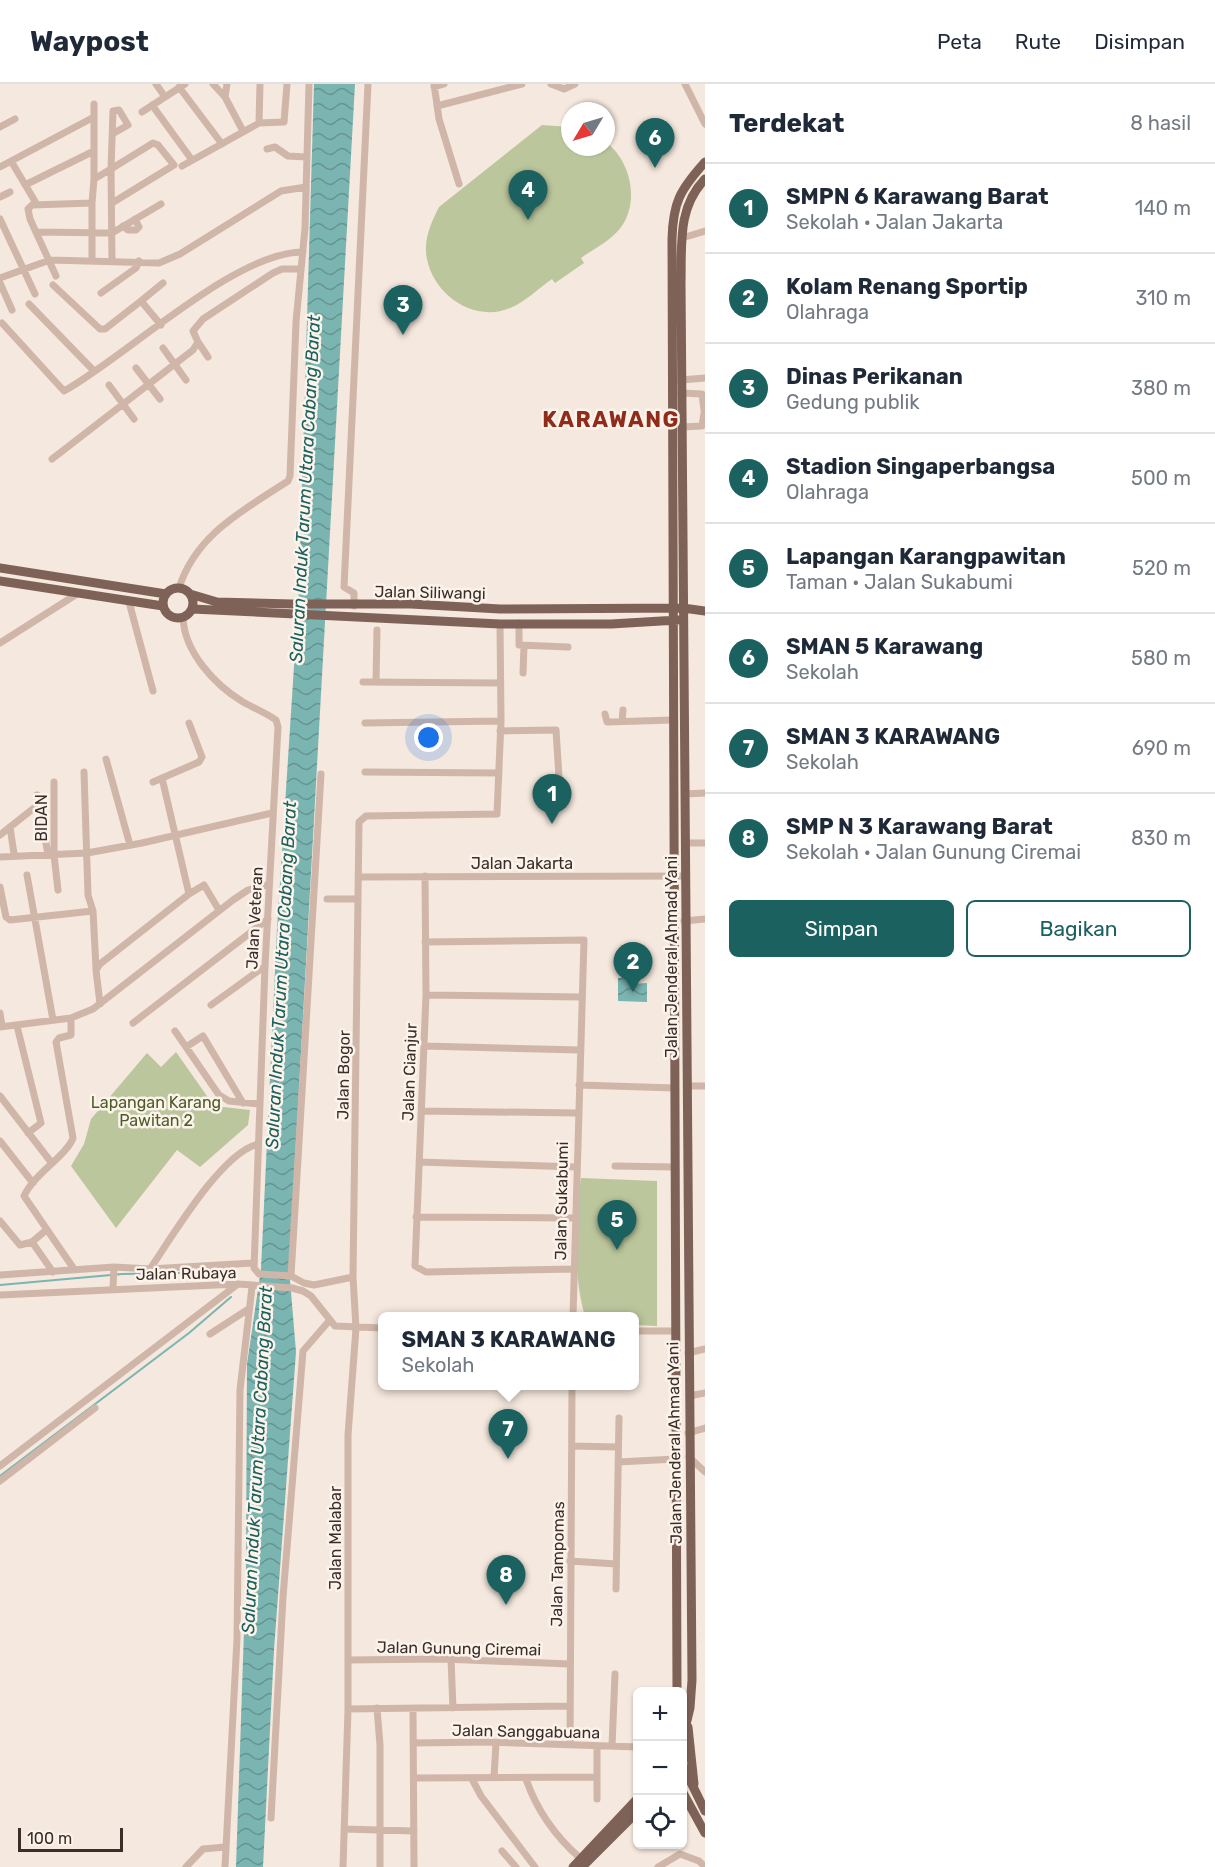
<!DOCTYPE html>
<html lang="id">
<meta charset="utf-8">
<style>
body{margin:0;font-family:Rubik,sans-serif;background:#f6f6f7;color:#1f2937}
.controls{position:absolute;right:18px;bottom:18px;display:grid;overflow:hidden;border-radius:9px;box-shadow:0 2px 4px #0004}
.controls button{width:54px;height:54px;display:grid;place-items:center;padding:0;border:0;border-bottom:2px solid #e0e1e3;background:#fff;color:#1f2937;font:30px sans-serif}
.compass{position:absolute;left:561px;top:18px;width:54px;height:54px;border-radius:50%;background:#fff;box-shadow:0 2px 4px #0004;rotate:232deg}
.scale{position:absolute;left:18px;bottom:15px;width:105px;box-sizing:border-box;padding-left:6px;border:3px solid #3b2d29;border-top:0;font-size:16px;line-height:21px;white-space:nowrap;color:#3b2d29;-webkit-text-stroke:4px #fcf3eb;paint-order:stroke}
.you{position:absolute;left:429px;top:654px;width:21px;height:21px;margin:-15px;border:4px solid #fff;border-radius:50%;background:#1a73e8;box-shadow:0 0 0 9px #1a73e833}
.badge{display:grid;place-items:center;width:39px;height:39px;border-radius:50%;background:#1a615f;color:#fff;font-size:20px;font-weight:700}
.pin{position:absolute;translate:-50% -50px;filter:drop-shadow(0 2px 3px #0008)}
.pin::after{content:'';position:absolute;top:32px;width:21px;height:18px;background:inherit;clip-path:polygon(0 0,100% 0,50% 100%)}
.popup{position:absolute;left:378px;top:1228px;width:261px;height:78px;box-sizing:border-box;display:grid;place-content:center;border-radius:9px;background:#fff;filter:drop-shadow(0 2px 4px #0005);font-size:20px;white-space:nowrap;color:#747a83}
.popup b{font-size:22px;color:#1f2937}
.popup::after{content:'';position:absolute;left:50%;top:100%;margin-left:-12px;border:12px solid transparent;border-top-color:#fff}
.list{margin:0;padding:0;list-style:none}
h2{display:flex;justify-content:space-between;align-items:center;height:78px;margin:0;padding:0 24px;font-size:26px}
h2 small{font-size:20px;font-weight:400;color:#747a83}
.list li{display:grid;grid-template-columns:39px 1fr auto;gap:18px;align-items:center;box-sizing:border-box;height:90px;padding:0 24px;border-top:2px solid #e0e1e3}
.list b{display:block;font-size:22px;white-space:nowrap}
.list p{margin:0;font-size:20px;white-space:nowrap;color:#747a83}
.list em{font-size:20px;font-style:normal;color:#747a83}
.actions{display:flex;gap:12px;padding:18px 24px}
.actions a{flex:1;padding:14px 0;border:2px solid #1a615f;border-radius:9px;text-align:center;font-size:21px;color:#1a615f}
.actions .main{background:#1a615f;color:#fff}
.icon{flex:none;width:33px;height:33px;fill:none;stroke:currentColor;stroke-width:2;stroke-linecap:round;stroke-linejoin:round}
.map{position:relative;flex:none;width:705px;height:1783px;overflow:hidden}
header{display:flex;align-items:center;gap:36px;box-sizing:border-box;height:84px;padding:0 30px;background:#fff;border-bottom:2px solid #e0e1e3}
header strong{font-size:28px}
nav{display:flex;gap:33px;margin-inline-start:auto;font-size:21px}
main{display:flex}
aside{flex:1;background:#fff}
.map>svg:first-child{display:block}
.green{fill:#bbc69c}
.water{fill:url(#water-waves)}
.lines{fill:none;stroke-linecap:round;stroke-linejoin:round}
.stream{stroke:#7ab5b2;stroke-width:2}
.minor{stroke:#cfb6a8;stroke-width:7}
.major{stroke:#7e6258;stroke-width:9}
.labels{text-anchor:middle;stroke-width:5;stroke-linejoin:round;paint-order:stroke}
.street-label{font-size:16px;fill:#3b2d29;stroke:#fcf3eb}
.park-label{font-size:16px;fill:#4e5c2a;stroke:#fcf3eb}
.water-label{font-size:18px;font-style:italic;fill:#1a615f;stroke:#fcf3eb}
.district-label{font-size:22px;font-weight:bold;letter-spacing:1.5px;fill:#922c1a;stroke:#fcf3eb}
</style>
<header>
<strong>Waypost</strong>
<nav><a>Peta</a><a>Rute</a><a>Disimpan</a></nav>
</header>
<main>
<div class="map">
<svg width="705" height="1783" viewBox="0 0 705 1783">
<defs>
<pattern id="water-waves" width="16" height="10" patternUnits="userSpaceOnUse" patternTransform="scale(1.5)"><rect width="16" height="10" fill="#7ab5b2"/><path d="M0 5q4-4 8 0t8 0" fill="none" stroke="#659491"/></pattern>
</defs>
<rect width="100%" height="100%" fill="#f5e8de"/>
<!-- green -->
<path class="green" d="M542 41 570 43V63H606V58C633 79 641 124 616 149 606 159 592 166 581 174L584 179 555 199 552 195C539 204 525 218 510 224 474 239 434 211 427 175 423 156 431 139 439 123Z
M176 968 214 1022 250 1026 248 1041 200 1083 177 1066 116 1144 71 1082 84 1060 91 1035 147 969 161 983Z
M581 1094 657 1097V1242L634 1241V1232H585C573 1193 575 1135 581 1094Z"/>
<!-- water -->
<path class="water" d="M314 0H355L289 1184 296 1268 274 1566 263 1783H236L246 1487 247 1280 261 1185 277 845 299 505Z
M618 894H632V900L647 899V918L618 917Z"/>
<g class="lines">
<!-- stream -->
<path class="stream" d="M0 1201 122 1190 234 1188
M0 1392 189 1249 231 1213"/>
<!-- minor -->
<path class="minor" d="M156 0 165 13
M213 0 225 13 243 47
M434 0 439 35 459 100
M551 0 564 5 575 0
M685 0 705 40
M179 3 222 60
M434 3 444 0
M225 13 227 0
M94 20V95
M152 21 192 76
M437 22 522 0
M142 28 185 0
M259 39 260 0
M0 43 15 35
M267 65 275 63 288 72 306 73
M11 77 36 119
M182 82 259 39 284 38 287 0
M0 83 94 33
M25 101 94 67
M0 113 10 108
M92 119 94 95 111 85 113 27 119 26 128 41 114 49
M112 119 174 81 158 61 153 59 111 85 112 177
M0 135 35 210
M123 142 128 146H136L139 143 135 135
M36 148 112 149 161 120
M682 154 705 147
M56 192 30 135 28 125 32 121 92 119V176
M0 194 50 176 159 179 180 170 281 107 306 103
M0 199 12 226
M53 201 100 245H105L141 217 161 241
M101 209 136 184 139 177
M141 217 163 199
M29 220 94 287
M2 239 64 307C126 273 234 168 303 168
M198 258 208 273
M163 264 186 296
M136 284 160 315
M681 296 705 294
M109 301 134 335
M681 309 702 310 704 326
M682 343 702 342 704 329
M52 375 193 266 198 258 193 247 203 235 273 189 282 185H301
M179 504C196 450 244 426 288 397L290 392 296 238 305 144 309 0
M129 518 153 607
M354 522V509L344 503 368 0
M183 533C184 568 215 601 243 618 254 624 266 629 276 636L278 643 265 882 254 1184 259 1190 291 1192 304 1199 314 1201 353 1193
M519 539V561L568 563
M0 559 77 510
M523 589 524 562
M363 598 500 599
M376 598 377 546
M605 630 607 638 673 636
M622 637 623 626
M365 639 501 637
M500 647 556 646 559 693
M106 675 130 761
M365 688 499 689
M162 694 189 810
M54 698V771L58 806
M153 698 199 678 202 673 189 639
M685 710 705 709
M37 711 48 770
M10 743 14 770
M0 751 39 720
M685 759H705
M0 773 87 769 142 759 272 729
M27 791 53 936
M425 792 426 911 415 1182 426 1188 573 1185
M358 793 686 792
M0 803 6 833 10 836 93 827 88 811 84 688
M327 815H358
M93 827 96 884
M684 837 705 835
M425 858 584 856 573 1232
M426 911 581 913
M100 920 96 886 100 880 189 810 204 801 219 826
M211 921 265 882
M0 929 2 942
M71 934V951L59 954 56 958 73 1054C67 1071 34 1090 24 1112L74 1185
M133 939 268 835
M17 942 41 1039 28 1049
M0 943 71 934 93 925 233 816 248 806 269 800
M175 947 219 1011 229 1017 259 1020
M424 962 580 966
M186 963 203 952 243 1019
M579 1001 675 1004
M687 1002H705
M0 1012 51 1078
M422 1027 577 1029
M0 1057 33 1099
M419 1078 576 1083
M615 1082 674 1083
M416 1133 575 1134
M0 1137 20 1161 32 1158 45 1147
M32 1158 53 1188
M150 1185C172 1153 221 1069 258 1060
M0 1191 114 1183 150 1185 253 1179
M291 1192 321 690
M113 1204 114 1183
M0 1211 238 1200 292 1204 303 1207 311 1212 335 1242 382 1244
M634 1247H674
M210 1250 247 1226
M688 1269 705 1265
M689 1312 705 1309
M688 1349 705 1344
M572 1362 617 1363
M689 1373 705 1388
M618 1378 676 1375
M0 1382 238 1200
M0 1397 95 1324
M570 1477 616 1480
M616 1505 619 1334
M451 1575 453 1624
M348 1576 443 1575 569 1580
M377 1624 380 1661V1783
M348 1625 569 1622
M413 1625 414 1783
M413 1659 486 1658 638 1663
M570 1660 572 1302
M612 1662 615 1590
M494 1693 496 1659
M597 1693V1715
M414 1694 597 1693V1662
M472 1695 481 1712 535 1783
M526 1695C537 1727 555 1752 580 1774
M271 1734 283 1513 303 1267 329 1237
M344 1745 414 1747
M502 1767 516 1783
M186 1783 203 1765 225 1763
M225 1783 237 1555 240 1306 252 1203
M343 1783 348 1625V1351L356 1244 353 1193 359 738 366 732 497 730 501 637 500 540
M658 1783 680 1770 699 1777 705 1783"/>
<!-- major -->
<path class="major" d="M0 484 166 510
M0 497 163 522
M163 519a15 15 0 1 1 30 0a15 15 0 1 1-30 0Z
M190 510 217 518 292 520H411L500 525 683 524 705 527
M192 525 500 540H611L678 536
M677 1608 672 155C673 118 680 106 705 78
M688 1643 694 1700
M682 1657 690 1624 692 1596 681 199C682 161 677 124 705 95
M682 1680 705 1727
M682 1707 705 1749
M573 1783 638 1714
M582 1783 638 1727"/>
</g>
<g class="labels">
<!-- street labels -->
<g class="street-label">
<text transform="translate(430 508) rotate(1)" y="6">Jalan Siliwangi</text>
<text transform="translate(41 734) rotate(-90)" y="6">BIDAN</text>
<text x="522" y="785">Jalan Jakarta</text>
<text transform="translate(254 834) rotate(-87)" y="6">Jalan Veteran</text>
<text transform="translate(671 873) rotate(-90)" y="6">Jalan Jenderal Ahmad Yani</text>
<text transform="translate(409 988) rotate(-88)" y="6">Jalan Cianjur</text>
<text transform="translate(343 991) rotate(-89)" y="6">Jalan Bogor</text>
<text transform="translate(561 1117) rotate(-89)" y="6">Jalan Sukabumi</text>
<text transform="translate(186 1189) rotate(-1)" y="6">Jalan Rubaya</text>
<text transform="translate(674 1359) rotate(-91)" y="6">Jalan Jenderal Ahmad Yani</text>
<text transform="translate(335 1454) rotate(-90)" y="6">Jalan Malabar</text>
<text transform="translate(557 1480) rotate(-89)" y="6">Jalan Tampomas</text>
<text transform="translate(459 1564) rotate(1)" y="6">Jalan Gunung Ciremai</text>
<text transform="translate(526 1647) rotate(1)" y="6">Jalan Sanggabuana</text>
</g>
<!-- park labels -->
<g class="park-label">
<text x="156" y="1024">Lapangan Karang<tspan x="156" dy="18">Pawitan 2</tspan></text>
</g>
<!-- water labels -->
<g class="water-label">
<text transform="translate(305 405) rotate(-87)" y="6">Saluran Induk Tarum Utara Cabang Barat</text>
<text transform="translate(281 891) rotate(-87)" y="6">Saluran Induk Tarum Utara Cabang Barat</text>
<text transform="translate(257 1376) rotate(-87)" y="6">Saluran Induk Tarum Utara Cabang Barat</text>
</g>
<!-- district labels -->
<g class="district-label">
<text x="611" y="343">KARAWANG</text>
</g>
</g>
</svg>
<div class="controls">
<button>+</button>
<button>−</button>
<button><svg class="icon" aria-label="locate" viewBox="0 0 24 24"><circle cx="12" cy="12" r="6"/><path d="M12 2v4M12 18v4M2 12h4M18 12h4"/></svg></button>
</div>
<svg class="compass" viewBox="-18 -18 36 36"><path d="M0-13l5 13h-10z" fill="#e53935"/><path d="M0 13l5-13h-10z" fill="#747a83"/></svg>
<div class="scale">100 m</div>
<div class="you"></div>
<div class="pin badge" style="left:552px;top:740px">1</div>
<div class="pin badge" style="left:633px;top:908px">2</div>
<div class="pin badge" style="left:403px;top:251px">3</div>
<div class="pin badge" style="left:528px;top:136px">4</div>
<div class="pin badge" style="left:617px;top:1166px">5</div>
<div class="pin badge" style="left:655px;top:84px">6</div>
<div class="pin badge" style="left:508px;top:1375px">7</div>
<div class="popup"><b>SMAN 3 KARAWANG</b>Sekolah</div>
<div class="pin badge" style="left:506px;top:1521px">8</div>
</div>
<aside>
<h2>Terdekat<small>8 hasil</small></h2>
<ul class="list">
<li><span class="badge">1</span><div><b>SMPN 6 Karawang Barat</b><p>Sekolah · Jalan Jakarta</p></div><em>140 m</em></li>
<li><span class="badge">2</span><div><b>Kolam Renang Sportip</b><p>Olahraga</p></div><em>310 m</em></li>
<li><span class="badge">3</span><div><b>Dinas Perikanan</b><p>Gedung publik</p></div><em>380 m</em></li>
<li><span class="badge">4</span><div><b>Stadion Singaperbangsa</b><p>Olahraga</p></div><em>500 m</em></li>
<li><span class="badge">5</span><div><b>Lapangan Karangpawitan</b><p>Taman · Jalan Sukabumi</p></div><em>520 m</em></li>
<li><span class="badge">6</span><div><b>SMAN 5 Karawang</b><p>Sekolah</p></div><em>580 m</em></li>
<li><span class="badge">7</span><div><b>SMAN 3 KARAWANG</b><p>Sekolah</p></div><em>690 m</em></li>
<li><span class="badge">8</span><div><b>SMP N 3 Karawang Barat</b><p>Sekolah · Jalan Gunung Ciremai</p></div><em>830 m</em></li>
</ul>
<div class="actions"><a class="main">Simpan</a><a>Bagikan</a></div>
</aside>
</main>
